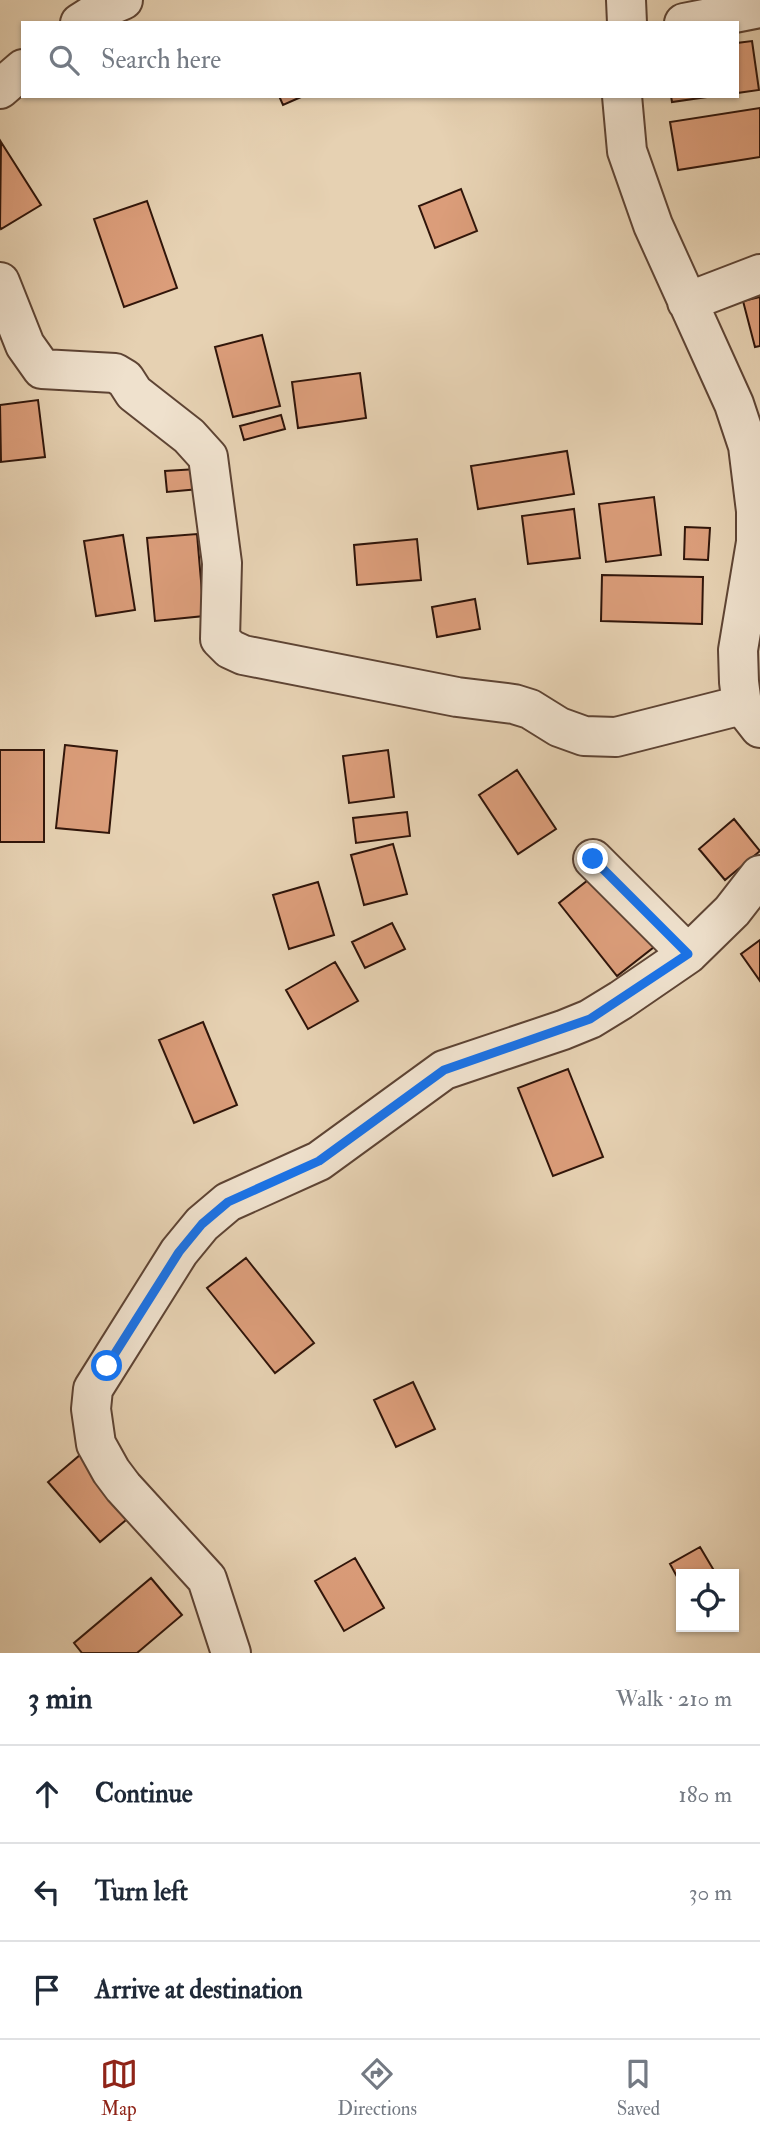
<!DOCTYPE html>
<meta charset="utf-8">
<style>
body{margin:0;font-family:"IM FELL Double Pica",serif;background:#f6f6f7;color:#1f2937}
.controls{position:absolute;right:21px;bottom:21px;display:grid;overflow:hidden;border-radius:0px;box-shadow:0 2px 5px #0004}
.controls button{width:63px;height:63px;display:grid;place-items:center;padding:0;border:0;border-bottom:2px solid #e0e1e3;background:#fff;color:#1f2937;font:35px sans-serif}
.stop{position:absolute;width:21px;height:21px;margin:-16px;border:5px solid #1a73e8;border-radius:50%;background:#fff}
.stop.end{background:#1a73e8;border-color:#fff;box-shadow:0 2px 7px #0008}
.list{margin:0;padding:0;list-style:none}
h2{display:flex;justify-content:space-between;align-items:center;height:91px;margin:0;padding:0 28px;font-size:30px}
h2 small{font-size:23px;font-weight:400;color:#747a83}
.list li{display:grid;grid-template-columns:46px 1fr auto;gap:21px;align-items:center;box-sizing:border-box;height:98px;padding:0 28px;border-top:2px solid #e0e1e3}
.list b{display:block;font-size:26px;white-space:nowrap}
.list em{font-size:23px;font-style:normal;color:#747a83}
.icon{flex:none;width:38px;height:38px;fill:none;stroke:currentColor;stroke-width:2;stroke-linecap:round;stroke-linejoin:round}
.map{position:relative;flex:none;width:760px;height:1653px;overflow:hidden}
.search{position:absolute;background:#fff;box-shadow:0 2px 5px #0004;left:21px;right:21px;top:21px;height:77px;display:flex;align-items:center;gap:18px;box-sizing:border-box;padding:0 24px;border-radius:0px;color:#747a83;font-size:26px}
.sheet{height:385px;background:#fff}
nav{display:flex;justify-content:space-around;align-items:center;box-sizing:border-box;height:98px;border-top:2px solid #e0e1e3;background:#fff;font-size:19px;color:#747a83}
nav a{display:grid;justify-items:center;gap:4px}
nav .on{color:#8f2418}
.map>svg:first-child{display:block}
.building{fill:#db9d7a;stroke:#30150a;stroke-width:2}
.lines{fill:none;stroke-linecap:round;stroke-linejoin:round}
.minor-casing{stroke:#5e4434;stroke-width:42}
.minor{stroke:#efe1cd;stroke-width:38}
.route{stroke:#1a73e8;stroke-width:9}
</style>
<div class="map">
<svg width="760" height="1653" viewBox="0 0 760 1653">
<rect width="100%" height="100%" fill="#e6d1b2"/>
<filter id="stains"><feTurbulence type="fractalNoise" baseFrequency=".00286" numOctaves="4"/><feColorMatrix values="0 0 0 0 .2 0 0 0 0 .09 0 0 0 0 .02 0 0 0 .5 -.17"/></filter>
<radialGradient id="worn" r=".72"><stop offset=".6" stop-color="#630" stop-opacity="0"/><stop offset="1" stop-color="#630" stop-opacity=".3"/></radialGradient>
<!-- building -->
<path class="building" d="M752 41 759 90 737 93V43Z
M279 96H301V97L283 105Z
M671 96H714L672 102Z
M760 108V157L678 170 670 122Z
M1 142 41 205 1 229 0 227Z
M461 189 477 231 435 248 419 206Z
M147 201 177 288 124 307 94 219Z
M760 297V346L755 347 743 301Z
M262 335 280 406 233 417 215 347Z
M360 373 366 418 298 428 292 382Z
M38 400 45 457 1 462 0 405Z
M281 415 285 429 244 440 240 426Z
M567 451 574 494 478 509 471 466Z
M197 469 199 489 167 492 165 471Z
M654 497 661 555 606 562 599 504Z
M574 509 580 558 528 564 522 516Z
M685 527 710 528 708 560 684 559Z
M197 534 204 616 155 621 147 538Z
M123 535 135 610 96 616 84 541Z
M417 539 421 580 357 585 354 545Z
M602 575 703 577 702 624 601 621Z
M475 599 480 629 437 637 432 607Z
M65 745 117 751 109 833 56 828Z
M0 750H44V842H0Z
M388 750 394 797 349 803 343 756Z
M517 770 556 829 518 854 479 795Z
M407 812 410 836 356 843 353 818Z
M734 819 760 851 725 880 699 849Z
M393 844 407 894 364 905 351 855Z
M597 873 654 947 617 976 559 903Z
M318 882 334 935 289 949 273 895Z
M392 923 405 949 365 968 352 942Z
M760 940V981L741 954Z
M335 962 358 1001 308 1029 286 990Z
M203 1022 237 1105 194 1123 159 1040Z
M568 1069 603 1157 553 1176 518 1088Z
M246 1258 314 1343 275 1373 207 1288Z
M413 1382 435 1429 396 1447 374 1400Z
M80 1455 132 1515 100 1542 48 1482Z
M700 1547 716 1574H681V1584L670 1564Z
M355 1558 384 1608 344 1631 315 1581Z
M151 1578 182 1615 137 1653H82L74 1643Z"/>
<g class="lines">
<defs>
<path id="minor" d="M626 0 627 23
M80 23 104 8 123 0
M684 23 760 8
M0 89 23 69
M622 96 627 151 653 225 734 404 748 446 756 511V542L738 650 739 682 742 705 760 728
M0 282 25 345 42 369 115 373 125 379 134 393 189 436 208 457 222 563 220 639 230 649 243 655 457 697 514 704 530 709 559 727 584 736 616 737 742 705
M687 302 760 274
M593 859 688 954
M231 1653 207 1579 123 1487 111 1471 96 1444 91 1409 93 1389 179 1252 202 1224 228 1202 319 1161 444 1070 563 1030 590 1019 621 1000 688 954 732 911 760 875"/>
</defs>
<!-- minor casing -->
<use href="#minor" class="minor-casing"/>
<!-- minor -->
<use href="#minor" class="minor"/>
</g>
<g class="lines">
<!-- route -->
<path class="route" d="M107 1366 179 1252 202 1224 228 1202 319 1161 444 1070 590 1019 688 954 593 859"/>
</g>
<rect width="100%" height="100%" filter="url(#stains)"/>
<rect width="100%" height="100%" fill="url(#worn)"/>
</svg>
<div class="controls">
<button><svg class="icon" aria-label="locate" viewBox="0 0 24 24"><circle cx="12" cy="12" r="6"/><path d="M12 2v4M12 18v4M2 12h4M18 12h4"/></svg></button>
</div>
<div class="stop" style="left:107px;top:1366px"></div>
<div class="stop end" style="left:593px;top:859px"></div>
<div class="search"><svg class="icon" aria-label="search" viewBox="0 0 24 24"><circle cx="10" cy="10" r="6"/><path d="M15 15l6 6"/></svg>Search here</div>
</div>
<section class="sheet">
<h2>3 min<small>Walk · 210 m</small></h2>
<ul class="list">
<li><svg class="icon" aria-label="ahead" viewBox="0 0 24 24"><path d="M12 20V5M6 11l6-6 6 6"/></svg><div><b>Continue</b></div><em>180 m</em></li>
<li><svg class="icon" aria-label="left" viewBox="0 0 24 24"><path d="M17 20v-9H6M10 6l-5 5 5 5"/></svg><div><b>Turn left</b></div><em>30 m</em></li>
<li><svg class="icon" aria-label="arrive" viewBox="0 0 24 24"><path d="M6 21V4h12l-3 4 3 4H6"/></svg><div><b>Arrive at destination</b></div></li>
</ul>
</section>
<nav>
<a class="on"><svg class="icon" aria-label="map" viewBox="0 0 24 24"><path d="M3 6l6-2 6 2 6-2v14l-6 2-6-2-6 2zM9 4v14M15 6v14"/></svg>Map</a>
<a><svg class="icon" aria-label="directions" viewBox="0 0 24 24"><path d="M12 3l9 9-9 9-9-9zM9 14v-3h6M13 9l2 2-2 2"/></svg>Directions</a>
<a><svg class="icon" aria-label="saved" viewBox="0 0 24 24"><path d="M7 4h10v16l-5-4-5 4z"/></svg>Saved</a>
</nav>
